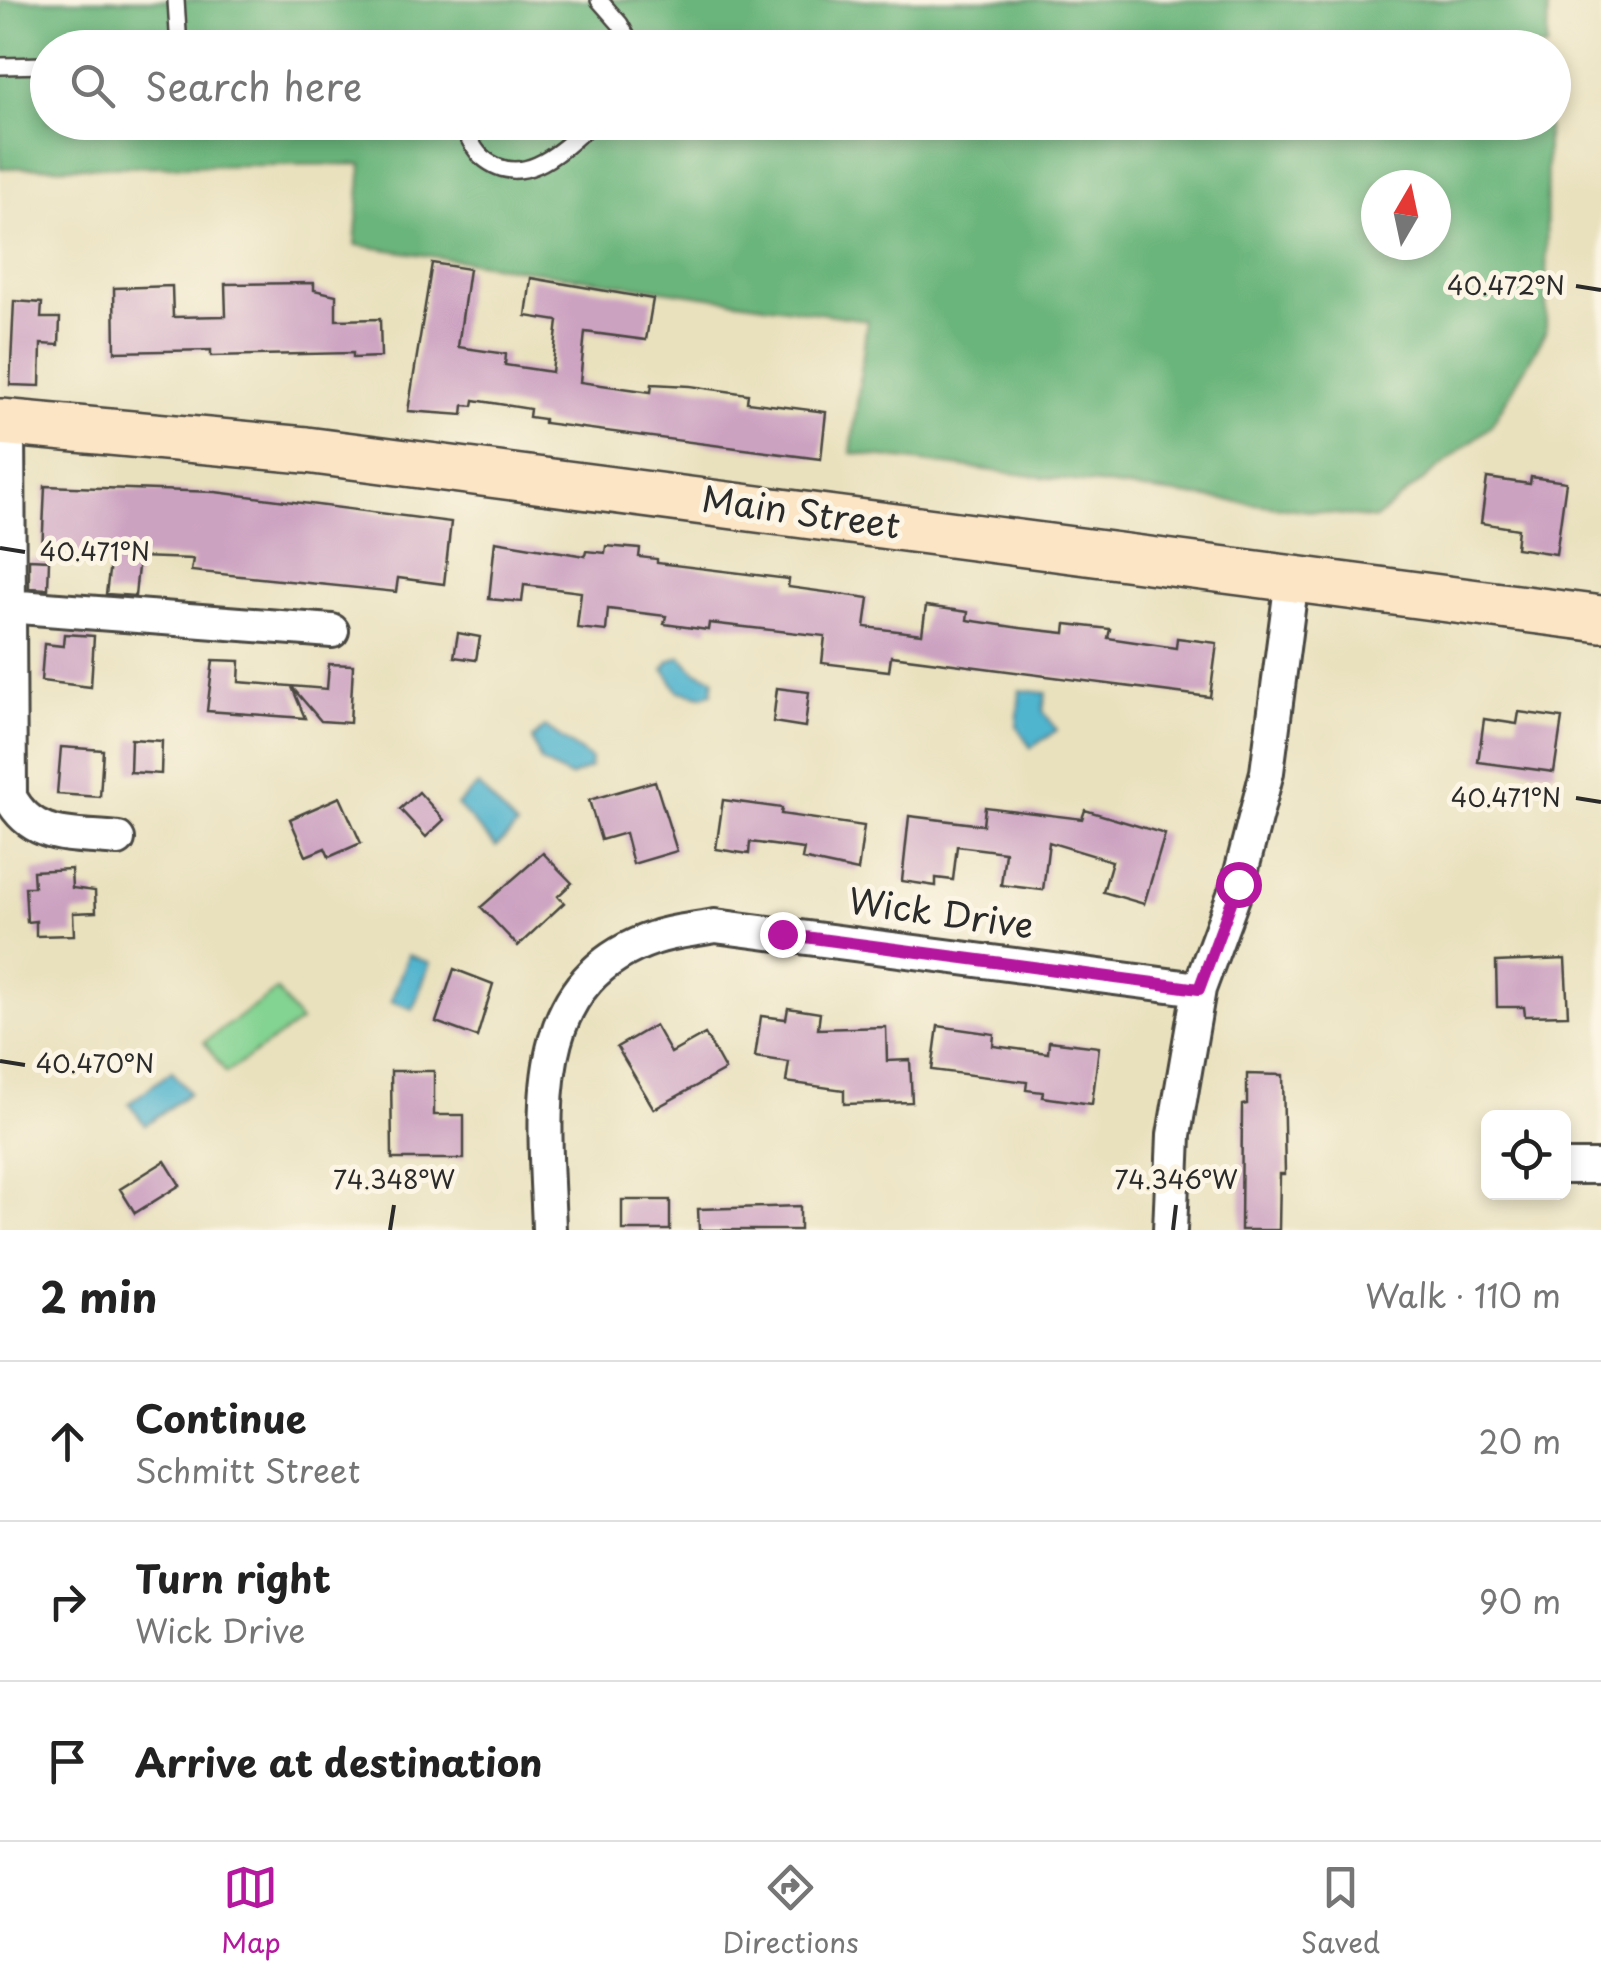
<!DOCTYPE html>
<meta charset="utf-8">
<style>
body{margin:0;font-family:"Playpen Sans",sans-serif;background:#f6f6f6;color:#222}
.controls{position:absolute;right:30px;bottom:30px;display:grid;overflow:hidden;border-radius:15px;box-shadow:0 5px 15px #0003}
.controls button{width:90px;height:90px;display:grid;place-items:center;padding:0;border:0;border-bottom:2px solid #e0e0e0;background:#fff;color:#222;font:50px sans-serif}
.compass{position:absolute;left:1361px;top:170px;width:90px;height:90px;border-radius:50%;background:#fff;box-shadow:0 5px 15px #0003;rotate:9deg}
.stop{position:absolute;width:30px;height:30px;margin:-22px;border:8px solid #b5179e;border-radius:50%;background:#fff}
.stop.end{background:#b5179e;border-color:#fff;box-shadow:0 2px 10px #0008}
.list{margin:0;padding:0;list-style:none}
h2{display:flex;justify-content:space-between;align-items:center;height:130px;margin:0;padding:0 40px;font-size:42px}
h2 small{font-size:32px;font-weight:400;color:#767676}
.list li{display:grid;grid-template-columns:65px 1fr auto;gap:30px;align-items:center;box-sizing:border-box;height:160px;padding:0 40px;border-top:2px solid #e0e0e0}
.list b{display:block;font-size:38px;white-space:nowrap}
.list p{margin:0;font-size:32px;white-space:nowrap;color:#767676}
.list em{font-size:32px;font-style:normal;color:#767676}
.icon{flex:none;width:55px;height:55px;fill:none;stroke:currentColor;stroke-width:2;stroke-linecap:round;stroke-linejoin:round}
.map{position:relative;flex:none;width:1601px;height:1230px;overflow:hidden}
.search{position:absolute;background:#fff;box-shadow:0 5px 15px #0003;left:30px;right:30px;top:30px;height:110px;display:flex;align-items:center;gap:25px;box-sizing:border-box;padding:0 35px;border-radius:55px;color:#767676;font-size:38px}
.sheet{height:610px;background:#fff}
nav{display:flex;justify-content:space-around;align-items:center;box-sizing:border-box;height:140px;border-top:2px solid #e0e0e0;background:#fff;font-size:28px;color:#767676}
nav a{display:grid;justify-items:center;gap:5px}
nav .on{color:#b5179e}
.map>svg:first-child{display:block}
.green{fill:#83d392;stroke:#577f5e;stroke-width:2.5}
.forest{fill:#6ab57c;stroke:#4a7054;stroke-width:2.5;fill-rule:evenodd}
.water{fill:#4fb4ce;stroke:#3d707c;stroke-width:2.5}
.building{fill:#cca2c1}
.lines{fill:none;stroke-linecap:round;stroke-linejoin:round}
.service-casing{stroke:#484641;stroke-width:20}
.minor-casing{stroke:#484641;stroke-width:38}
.secondary-casing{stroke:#484641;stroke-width:50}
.service{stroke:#fff;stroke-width:15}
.minor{stroke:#fff;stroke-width:32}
.secondary{stroke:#fce5c4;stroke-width:45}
.route{stroke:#b5179e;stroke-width:12}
.ticks{fill:none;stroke:#2b2b2b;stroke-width:4}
.labels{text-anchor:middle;stroke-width:10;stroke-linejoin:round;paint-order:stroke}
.street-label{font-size:35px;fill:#2b2b2b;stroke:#fcf5e5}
.ticks-label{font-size:25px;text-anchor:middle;fill:#2b2b2b;stroke:#fcf5e5;stroke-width:10;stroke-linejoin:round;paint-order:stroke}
</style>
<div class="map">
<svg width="1601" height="1230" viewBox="0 0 1601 1230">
<rect width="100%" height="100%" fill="#fcf5e5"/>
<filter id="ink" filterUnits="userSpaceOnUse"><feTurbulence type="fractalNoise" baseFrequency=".01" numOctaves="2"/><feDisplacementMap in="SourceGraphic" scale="20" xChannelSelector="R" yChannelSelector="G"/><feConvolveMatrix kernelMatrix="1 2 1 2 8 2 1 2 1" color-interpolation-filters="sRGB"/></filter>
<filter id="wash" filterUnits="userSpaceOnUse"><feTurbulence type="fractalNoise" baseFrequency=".0048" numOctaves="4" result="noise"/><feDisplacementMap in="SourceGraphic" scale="40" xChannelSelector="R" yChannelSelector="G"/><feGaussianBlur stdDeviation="2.25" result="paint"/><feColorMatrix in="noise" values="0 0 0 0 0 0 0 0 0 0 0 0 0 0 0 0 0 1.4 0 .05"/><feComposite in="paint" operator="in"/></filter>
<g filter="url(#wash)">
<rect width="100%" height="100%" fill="#e9e1be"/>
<!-- green -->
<path class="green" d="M277 990 300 1022 226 1073 204 1042Z"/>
<!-- forest -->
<path class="forest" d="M0 0H1548L1547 48H48V122L1547 123 1546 332 1491 426 1375 519 851 453 867 320 355 245 362 164 0 168ZM1376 185H1436V245H1376Z"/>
<!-- water -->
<path class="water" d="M681 656 696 672 714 678 712 693 702 696 678 691 664 669 669 661Z
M1020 690 1046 693 1043 711 1057 730 1031 748 1017 726Z
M545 727 591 759 590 768 570 777 541 762 532 739Z
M478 785 517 827 496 847 457 805Z
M408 955 430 963 413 1009 391 1001Z
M172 1071 189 1093 145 1125 129 1103Z"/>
<g id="blocks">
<!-- building -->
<path class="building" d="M432 263 469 269 458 347 506 354 505 365 552 372 558 321 526 316 531 278 653 299 646 340 585 332 580 382 651 392 652 384 690 386 748 394 747 402 826 412 821 459 544 423V419L529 417 530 409 474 400 473 406 464 405 463 415 408 411Z
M314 283V290L336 295V320L380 319 381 357 353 358V353L211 356V350L115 352 114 288 172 286 173 317 226 316 225 284Z
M14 301 42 303 41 318H60L59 345 41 344 40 386 10 385Z
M1531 477 1566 482 1556 554 1516 548 1518 529 1481 523 1487 478 1530 484Z
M45 486 215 492 451 522 444 584 398 578 396 592 191 571 193 559 139 557 135 596 106 594 111 556 42 552Z
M495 541 585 556 586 551 605 553 606 546 640 549 639 557 657 559V563L789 579 788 587 869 598 865 627 922 634 926 606 968 612 967 620 1020 628 1065 633 1066 624 1110 629 1108 638 1176 648 1177 638 1217 643 1210 697 891 656 889 671 822 663 825 636 709 623 708 630 664 624 666 616 608 609 606 631 577 628 581 592 524 585 522 602 489 599Z
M29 559 49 560 48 589 29 588Z
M458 633 480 637 476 660 454 657Z
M64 634 94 636 91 687 41 681 44 644 63 646Z
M213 660 240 661 239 682 327 689 329 664 353 665 350 723 321 721 292 687 305 718 207 711Z
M777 688 809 692 805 727 773 722Z
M1519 712 1562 718 1554 772 1478 762 1484 719 1517 724Z
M131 739 162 741 161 774 130 772Z
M61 747 103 750 100 797 57 794Z
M655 781 677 851 633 864 625 833 601 840 589 800Z
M419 792 444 820 426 837 400 809Z
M340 797 361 843 329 857 325 848 306 856 290 819Z
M723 800 782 808 781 814 864 826 858 871 802 859 804 849 750 842 749 854 716 849Z
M985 807 1082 819 1085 810 1165 834 1144 904 1103 892 1112 861 1049 842 1043 890 1001 885 1005 852 957 846 953 880 936 878V886L902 881 909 816 983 825Z
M543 853 572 883 558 896 564 903 518 946 481 907Z
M71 869 72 888 95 891 96 912 73 913 74 935 36 936V921L27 922 25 887H34L33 871Z
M1565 959 1568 1015 1525 1016 1524 1007H1497L1496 962Z
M454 969 493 984 477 1037 436 1022Z
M788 1008 820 1013 818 1029 886 1027 887 1061 910 1060 912 1102 844 1104V1090L786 1082 789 1062 755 1057 761 1016 786 1019Z
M655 1025 671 1053 705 1034 725 1070 654 1109 617 1047Z
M938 1026 994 1034 993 1046 1048 1053 1049 1041 1099 1047 1092 1104 1042 1097 1043 1092 1026 1090 1027 1082 932 1070Z
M391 1071H434V1115H464V1159H392Z
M1247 1074 1283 1075 1285 1174H1280L1279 1230H1241L1242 1105 1247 1104Z
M165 1161 180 1185 135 1213 120 1189Z
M622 1200H670V1230H622Z
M800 1206V1230H699L698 1209Z"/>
</g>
</g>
<g filter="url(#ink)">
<use href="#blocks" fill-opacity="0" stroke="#484641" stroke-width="2.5"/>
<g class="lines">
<defs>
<path id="service" d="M176 0 179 48
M599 0 620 24 633 48
M0 66 48 65
M460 122C466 133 473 149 482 157 523 192 563 149 593 122"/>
<path id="minor" d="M8 423 10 797C33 841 73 834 118 839
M7 606 332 631
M1564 1167H1601
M549 1230C546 1121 522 982 654 938 673 931 695 930 715 926L1199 989
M1170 1230 1174 1135 1199 989 1238 884 1267 772 1292 579"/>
<path id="secondary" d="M0 422 306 450 1601 619"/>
</defs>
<!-- service casing -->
<use href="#service" class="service-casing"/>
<!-- minor casing -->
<use href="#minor" class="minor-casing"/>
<!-- secondary casing -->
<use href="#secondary" class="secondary-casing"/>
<!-- service -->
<use href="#service" class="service"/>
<!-- minor -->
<use href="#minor" class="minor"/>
<!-- secondary -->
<use href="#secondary" class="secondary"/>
</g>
</g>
<g class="lines" filter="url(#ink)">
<!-- route -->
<path class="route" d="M782 934 1199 989 1238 884"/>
</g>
<!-- ticks -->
<path class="ticks" d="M1576 286 1601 290M0 548 25 552M1576 798 1601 802M0 1061 25 1065M390 1230 394 1205M1173 1230 1176 1205"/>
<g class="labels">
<!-- street labels -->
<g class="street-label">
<text transform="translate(801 513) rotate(8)" y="12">Main Street</text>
<text transform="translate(941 914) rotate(8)" y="12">Wick Drive</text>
</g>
</g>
<g class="ticks-label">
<text x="1506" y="295">40.472°N</text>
<text x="95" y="561">40.471°N</text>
<text x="1506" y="807">40.471°N</text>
<text x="95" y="1073">40.470°N</text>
<text x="394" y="1189">74.348°W</text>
<text x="1176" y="1189">74.346°W</text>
</g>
</svg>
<div class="controls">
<button><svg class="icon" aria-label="locate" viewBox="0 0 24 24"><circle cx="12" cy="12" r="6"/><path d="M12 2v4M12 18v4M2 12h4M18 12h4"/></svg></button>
</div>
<svg class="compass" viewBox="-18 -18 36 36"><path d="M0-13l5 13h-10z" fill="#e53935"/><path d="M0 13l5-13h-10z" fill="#767676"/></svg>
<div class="stop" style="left:1238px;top:884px"></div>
<div class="stop end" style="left:782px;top:934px"></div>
<div class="search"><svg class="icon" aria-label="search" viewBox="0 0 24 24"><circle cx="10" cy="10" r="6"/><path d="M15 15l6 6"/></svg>Search here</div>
</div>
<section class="sheet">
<h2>2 min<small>Walk · 110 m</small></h2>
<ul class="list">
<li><svg class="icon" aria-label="ahead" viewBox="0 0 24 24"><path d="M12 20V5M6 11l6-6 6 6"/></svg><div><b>Continue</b><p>Schmitt Street</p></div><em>20 m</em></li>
<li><svg class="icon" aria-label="right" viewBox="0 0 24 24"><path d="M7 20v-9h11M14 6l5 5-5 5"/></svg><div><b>Turn right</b><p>Wick Drive</p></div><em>90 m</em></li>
<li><svg class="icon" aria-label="arrive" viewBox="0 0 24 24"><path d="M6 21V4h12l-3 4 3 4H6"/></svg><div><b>Arrive at destination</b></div></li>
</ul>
</section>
<nav>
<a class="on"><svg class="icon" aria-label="map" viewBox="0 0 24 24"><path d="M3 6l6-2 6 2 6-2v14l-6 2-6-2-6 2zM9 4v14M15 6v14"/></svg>Map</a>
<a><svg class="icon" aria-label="directions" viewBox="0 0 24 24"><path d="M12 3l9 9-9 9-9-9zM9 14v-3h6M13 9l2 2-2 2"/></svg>Directions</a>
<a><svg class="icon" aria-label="saved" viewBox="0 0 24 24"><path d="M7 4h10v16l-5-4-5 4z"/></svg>Saved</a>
</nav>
